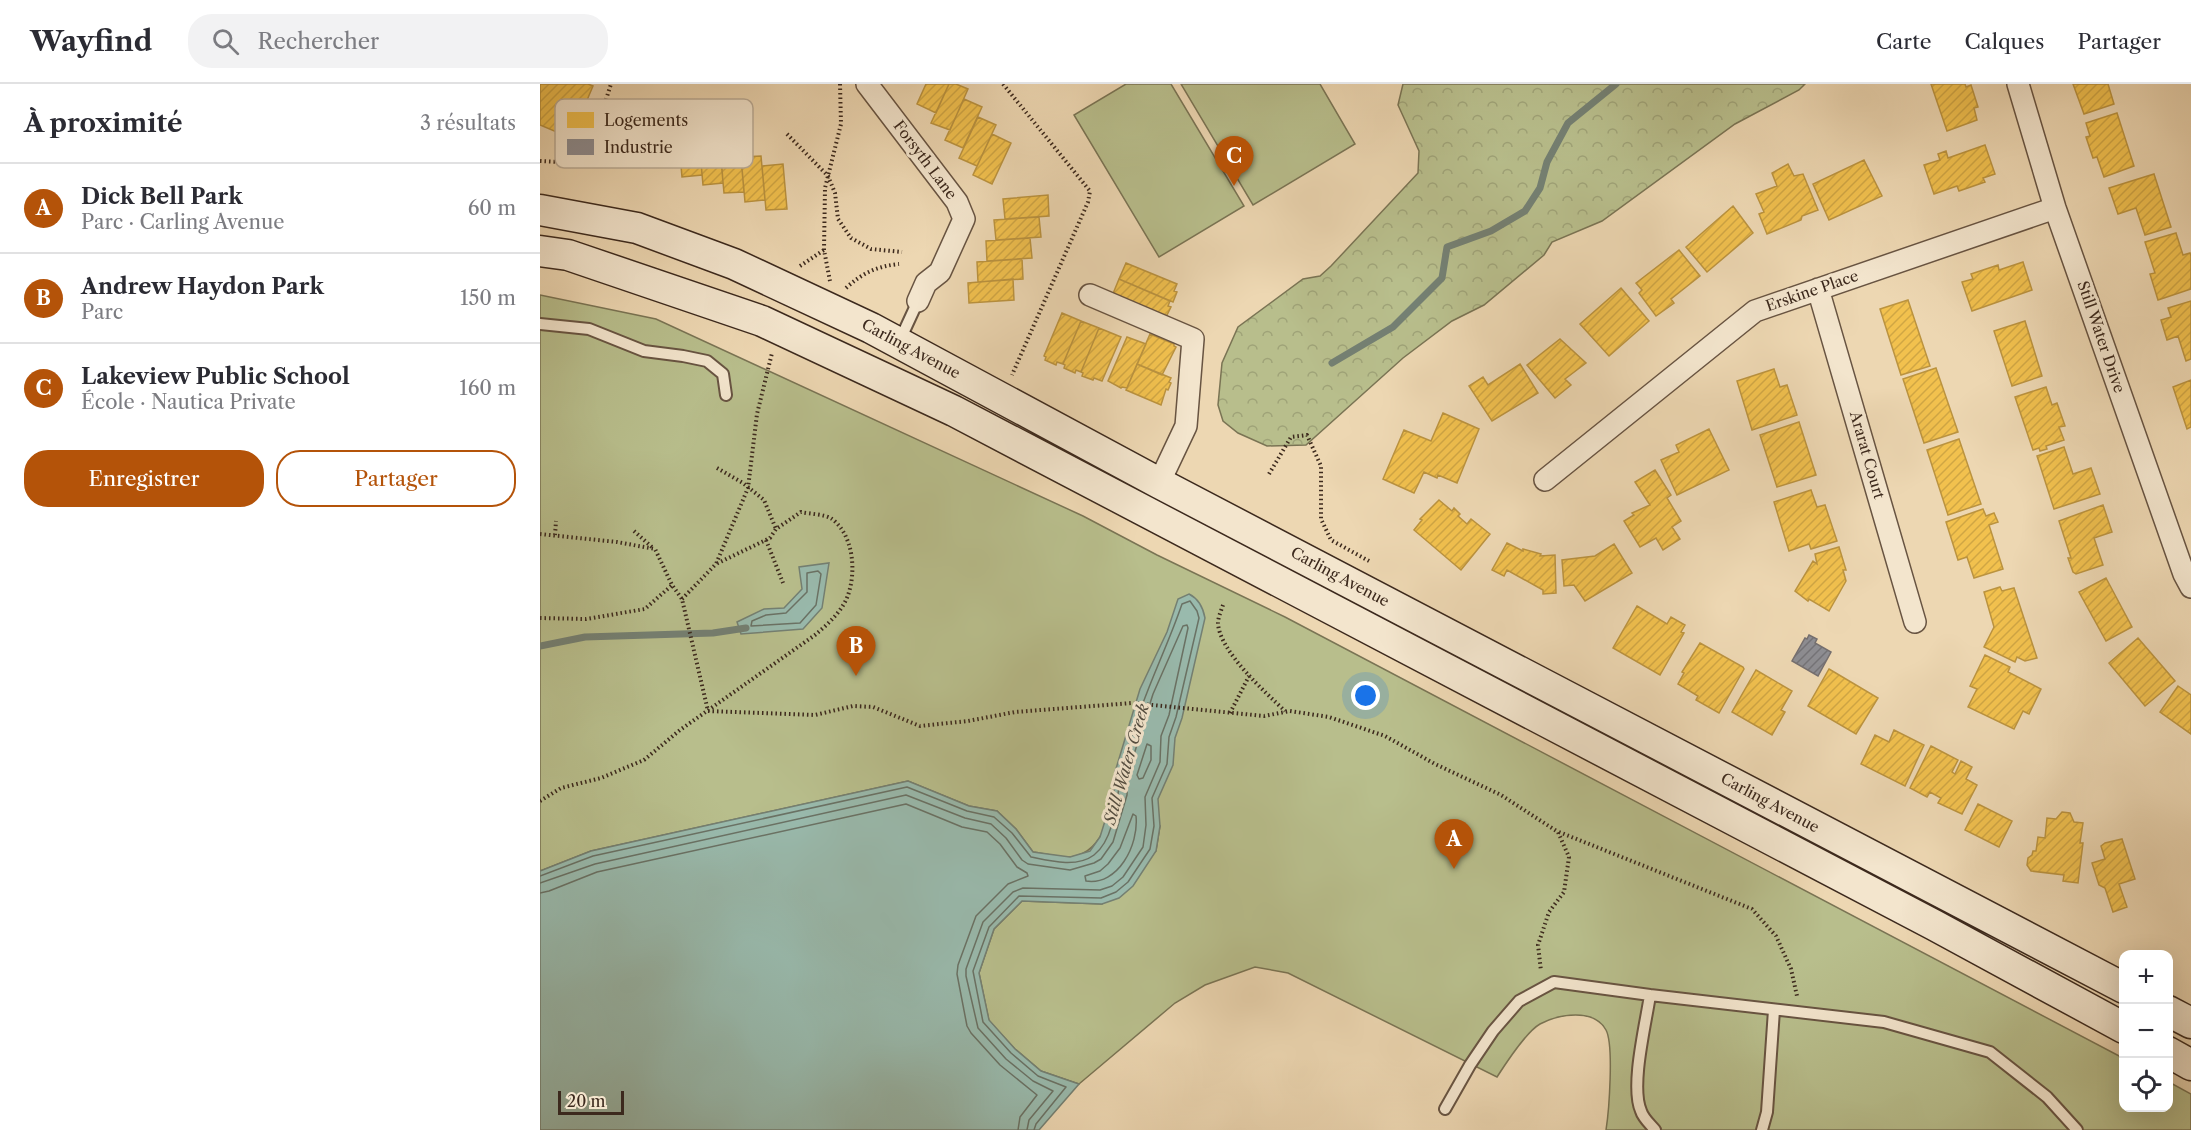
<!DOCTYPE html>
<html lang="fr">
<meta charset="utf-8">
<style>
body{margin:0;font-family:"Libre Caslon Text",serif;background:#f2f2f3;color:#2b2b33}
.controls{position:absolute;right:18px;bottom:18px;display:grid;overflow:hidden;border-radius:12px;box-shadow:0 6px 24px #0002}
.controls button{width:54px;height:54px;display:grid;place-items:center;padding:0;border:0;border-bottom:2px solid #e1e1e2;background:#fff;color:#2b2b33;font:30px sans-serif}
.scale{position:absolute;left:18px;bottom:15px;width:66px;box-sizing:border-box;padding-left:6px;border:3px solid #3c291d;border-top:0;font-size:16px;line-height:21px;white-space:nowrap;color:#3c291d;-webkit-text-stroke:4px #f3e5cd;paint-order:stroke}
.you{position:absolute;left:826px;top:612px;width:21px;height:21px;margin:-15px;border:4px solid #fff;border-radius:50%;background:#1a73e8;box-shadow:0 0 0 9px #1a73e833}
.badge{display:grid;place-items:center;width:39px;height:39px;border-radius:50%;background:#b45309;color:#fff;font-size:20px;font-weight:700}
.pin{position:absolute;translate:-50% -50px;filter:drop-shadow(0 2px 3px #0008)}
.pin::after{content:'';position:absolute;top:32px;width:21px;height:18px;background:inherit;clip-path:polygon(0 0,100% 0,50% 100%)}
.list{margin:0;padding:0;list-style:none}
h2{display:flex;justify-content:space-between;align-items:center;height:78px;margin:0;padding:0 24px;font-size:26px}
h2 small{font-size:20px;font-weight:400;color:#7c7c81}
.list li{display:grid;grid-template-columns:39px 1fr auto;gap:18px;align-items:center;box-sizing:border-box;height:90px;padding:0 24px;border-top:2px solid #e1e1e2}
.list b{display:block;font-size:22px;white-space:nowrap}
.list p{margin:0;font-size:20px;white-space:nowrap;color:#7c7c81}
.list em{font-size:20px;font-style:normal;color:#7c7c81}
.actions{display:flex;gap:12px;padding:18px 24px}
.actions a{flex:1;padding:14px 0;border:2px solid #b45309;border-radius:24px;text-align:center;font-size:21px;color:#b45309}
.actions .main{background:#b45309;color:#fff}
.icon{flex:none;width:33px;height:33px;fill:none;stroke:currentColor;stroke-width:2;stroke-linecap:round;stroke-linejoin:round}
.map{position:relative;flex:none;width:1651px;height:1046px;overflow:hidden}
header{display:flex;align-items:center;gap:36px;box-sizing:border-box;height:84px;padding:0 30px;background:#fff;border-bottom:2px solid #e1e1e2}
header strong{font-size:28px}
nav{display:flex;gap:33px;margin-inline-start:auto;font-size:21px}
.search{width:420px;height:54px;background:#f2f2f3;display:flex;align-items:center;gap:15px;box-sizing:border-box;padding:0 21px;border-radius:24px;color:#7c7c81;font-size:22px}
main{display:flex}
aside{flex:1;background:#fff}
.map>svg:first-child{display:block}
.forest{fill:url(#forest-crowns);stroke:#7a7454;stroke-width:1.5}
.park{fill:#b8be8c;stroke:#7a7454;stroke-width:1.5}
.water{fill:#99baad;stroke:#748073;stroke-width:1.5}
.homes{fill:url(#homes-hatch);stroke:#bb933f;stroke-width:1.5}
.industry{fill:url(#industry-hatch);stroke:#756f6f;stroke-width:1.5}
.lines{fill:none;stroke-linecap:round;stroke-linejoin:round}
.shore{stroke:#6a7265;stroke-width:1.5}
.stream{stroke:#748073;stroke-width:7}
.service-casing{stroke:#685442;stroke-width:14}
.minor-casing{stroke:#685442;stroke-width:24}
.secondary-casing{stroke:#3c291d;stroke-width:33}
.path{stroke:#3c291d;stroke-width:4;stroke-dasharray:1.5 3;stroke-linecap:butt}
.service{stroke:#f3e5cd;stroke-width:10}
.minor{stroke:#f3e5cd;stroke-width:21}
.secondary{stroke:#f3e5cd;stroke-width:30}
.labels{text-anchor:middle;stroke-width:6;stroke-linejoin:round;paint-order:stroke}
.street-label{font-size:15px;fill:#3c291d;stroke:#f3e5cd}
.water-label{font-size:16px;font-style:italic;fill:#534d41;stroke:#f3e5cd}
.key{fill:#f3e5cd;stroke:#bcad98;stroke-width:1.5}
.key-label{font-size:16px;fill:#3c291d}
</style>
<header>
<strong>Wayfind</strong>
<div class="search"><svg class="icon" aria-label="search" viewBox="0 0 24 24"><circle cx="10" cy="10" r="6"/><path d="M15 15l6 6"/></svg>Rechercher</div>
<nav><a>Carte</a><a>Calques</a><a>Partager</a></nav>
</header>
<main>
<aside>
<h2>À proximité<small>3 résultats</small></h2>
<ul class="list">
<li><span class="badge">A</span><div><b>Dick Bell Park</b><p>Parc · Carling Avenue</p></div><em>60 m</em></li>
<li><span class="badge">B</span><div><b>Andrew Haydon Park</b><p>Parc</p></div><em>150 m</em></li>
<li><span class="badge">C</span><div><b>Lakeview Public School</b><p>École · Nautica Private</p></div><em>160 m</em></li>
</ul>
<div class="actions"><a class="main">Enregistrer</a><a>Partager</a></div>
</aside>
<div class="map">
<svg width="1651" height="1046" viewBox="0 0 1651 1046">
<defs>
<pattern id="forest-crowns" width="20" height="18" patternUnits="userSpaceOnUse" patternTransform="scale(1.5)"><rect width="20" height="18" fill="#b8be8c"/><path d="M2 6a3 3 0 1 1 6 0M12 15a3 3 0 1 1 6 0" fill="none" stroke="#9fa378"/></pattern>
<pattern id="homes-hatch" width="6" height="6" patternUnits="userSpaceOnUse" patternTransform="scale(1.5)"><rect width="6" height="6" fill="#f2c14e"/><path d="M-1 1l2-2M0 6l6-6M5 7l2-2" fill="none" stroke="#d0a644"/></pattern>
<pattern id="industry-hatch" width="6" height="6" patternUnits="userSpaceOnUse" patternTransform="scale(1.5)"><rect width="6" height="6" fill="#8d8d92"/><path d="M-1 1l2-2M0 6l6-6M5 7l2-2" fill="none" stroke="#747377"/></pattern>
</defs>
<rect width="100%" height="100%" fill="#edd7b2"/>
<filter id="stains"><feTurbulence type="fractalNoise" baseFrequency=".00333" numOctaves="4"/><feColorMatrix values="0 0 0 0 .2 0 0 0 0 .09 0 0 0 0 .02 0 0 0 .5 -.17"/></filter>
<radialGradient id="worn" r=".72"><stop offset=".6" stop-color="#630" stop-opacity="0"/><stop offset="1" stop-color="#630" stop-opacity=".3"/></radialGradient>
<!-- forest -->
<path class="forest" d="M863 0H1265L1259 6 1195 40 1062 137 1012 158 1004 171 944 221 912 237 863 274 766 361 727 362 698 349 683 337 678 321 682 279 698 243 763 195 780 192 791 182 878 89 879 67 858 21Z"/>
<!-- park -->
<path class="park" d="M586 0H631L704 122 619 173 534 31Z
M641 0H780L815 60 713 121Z
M0 211 116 235 543 432 617 471 745 533 1583 974 1584 1024H1628L1629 998 1651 1010V1046H1066C1069 1027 1074 961 1066 946 1054 924 1019 930 1000 940 986 948 966 979 957 993L748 889 715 883 665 901 635 919 539 1000 501 987 475 965 449 937 439 889 454 845 482 817 562 820 616 767 620 742 575 688C573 718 568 768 531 773 519 774 504 769 493 768L476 745 457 727 429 722 368 697 51 767 0 787Z"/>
<!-- water -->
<path class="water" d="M289 479 282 524 263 545 201 550 197 538 224 525 244 524 262 505 259 483Z
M649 510C659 515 663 523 665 534L642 634 635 654 633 681 618 715 620 742 616 767 593 802 579 814 562 820 482 817 454 845 439 889 449 936 475 965 501 987 539 1000 499 1046H0V787L51 767 368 697 429 722 457 727 476 745 493 768 530 773 550 767 560 753 574 708 575 688 600 605 627 548 638 515Z"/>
<!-- homes -->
<path class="homes" d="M0 0H48L53 2 31 54 0 41Z
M386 0H409L396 29 377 20Z
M409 0H416L428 5 410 46 391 39Z
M1391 0H1425L1426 3 1431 1 1438 23 1434 24 1437 36 1407 47Z
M1533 0H1568L1574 20 1544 30Z
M424 15 442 23 423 64 405 56Z
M1577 29 1594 82 1564 93 1557 73 1553 74 1546 53 1550 52 1546 39Z
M438 33 456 41 437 82 419 74Z
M159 46 162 91 142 93 138 48Z
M452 50 471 59 452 100 433 91Z
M180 55 183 99 163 101 159 56Z
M1445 61 1455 90 1443 94 1445 98 1419 107 1417 102 1394 110 1384 81 1400 76 1398 70 1406 67 1408 74Z
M200 63 204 108 184 109 180 65Z
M221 72 225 116 205 118 201 73Z
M1324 76 1342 112 1289 136 1273 100Z
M243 80 247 125 226 126 222 82Z
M1248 80 1254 92 1263 90 1278 126 1262 132 1261 136 1227 150 1219 130 1224 128 1216 110 1237 102 1232 89Z
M1614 90 1631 143 1605 151 1596 124 1578 130 1569 104Z
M508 111 509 132 465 135 463 115Z
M1193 122 1213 149 1167 188 1146 163Z
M499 133 501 153 456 156 454 136Z
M1636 149 1643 171 1650 169 1651 172V205L1618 216 1610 190 1615 189 1605 158Z
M490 154 492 174 447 177 446 157Z
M1139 166 1160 192 1131 215 1134 219 1116 232 1099 209 1102 206 1096 199Z
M482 175 483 195 438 198 437 178Z
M1483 178 1492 206 1432 227 1422 198 1433 195 1431 190 1458 181 1459 186Z
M586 179 637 200 634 207 637 208 633 218 579 195Z
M473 195 474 216 429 219 428 199Z
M579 195 630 217 628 222 631 223 626 233 572 212Z
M1081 204 1109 237 1069 272 1040 240Z
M1368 216 1390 282 1361 291 1340 225Z
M1651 217V275L1646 277 1638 252 1627 256 1621 236 1631 233 1628 224Z
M522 229 541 237 523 280 517 278 516 281 505 276 506 273 504 272Z
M541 237 559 244 541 288 536 286 535 289 524 284 525 281 523 280Z
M1485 237 1502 292 1472 302 1454 247Z
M559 244 581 253 562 297 554 294 553 296 542 292 543 289 541 288Z
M610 250 634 260V262L636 263 622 291 597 280Z
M587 253 606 260 587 304 582 303 581 304 568 297Z
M1020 255 1046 279 1025 295 1031 301 1015 314 987 281Z
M597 280 631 294 629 298 631 299 628 306 626 305 621 321 586 306Z
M980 280 998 309 952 337 929 302 943 293 948 301Z
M1396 284 1418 348 1384 359 1363 295Z
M1234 285 1240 303 1247 301 1257 331 1212 346 1197 297Z
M1651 296V343L1647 345 1633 303Z
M1506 303 1512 321 1517 319 1525 342 1519 343 1524 356 1506 362 1507 365 1500 367 1499 364 1493 366 1475 313Z
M903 329 939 345 917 399 898 391 897 394 884 388 874 409 843 395 864 346 891 357Z
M1259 338 1276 391 1237 403 1220 351Z
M1169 345 1189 386 1137 411 1121 376 1139 368 1136 361Z
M1419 355 1441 420 1408 431 1387 366Z
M1524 363 1533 390 1551 384 1560 410 1514 425 1497 372Z
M1115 386 1131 411 1127 414 1141 437 1132 443 1140 455 1123 466 1116 454 1100 463 1084 437 1094 431 1092 429 1110 421 1095 398Z
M1271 406 1277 423 1285 421 1297 457 1271 465 1269 460 1249 467 1234 418Z
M899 416 912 427 914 424 920 430 918 432 927 440 931 435 950 450 921 486 874 446 882 436 880 435Z
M1563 421 1572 448 1554 454 1563 481 1536 490 1533 488 1528 474H1531L1519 437Z
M1443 425 1446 432 1454 429 1458 438 1449 441 1463 485 1434 494 1427 473 1418 476 1406 438Z
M967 459 983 467V465L1001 470 1000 472 1015 471 1016 509 1003 510V506L967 486 964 492 952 486Z
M1074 460 1092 489 1045 517 1034 501 1024 502 1022 476 1055 472Z
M1299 463 1306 486H1303L1306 497 1289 527 1269 515 1268 517 1255 507 1273 477 1277 480 1275 470Z
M1566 494 1592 543 1566 557 1539 508Z
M1460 503 1462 507 1474 504 1497 574 1485 577 1477 573 1475 578 1444 563 1454 543 1444 508Z
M1097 522 1127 540 1131 533 1145 541 1141 548 1144 549 1120 591 1073 564Z
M1598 554 1635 597 1605 622 1569 579Z
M1160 559 1203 583 1204 585 1179 629 1156 616 1158 612 1138 600 1144 589 1142 588Z
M1445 571 1470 583 1468 588 1501 605 1489 630 1483 627 1474 645 1428 623 1437 605 1430 602Z
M1289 585 1338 614 1316 650 1268 622Z
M1216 586 1252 607 1241 626 1245 628 1232 651 1192 628Z
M1638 602 1651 611V650L1620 628Z
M1354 646 1384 661 1365 702 1321 680 1335 651 1349 658Z
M1391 662 1418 676 1412 688 1415 690 1421 677 1432 683 1426 695 1437 701 1422 730 1398 719 1401 714 1390 708 1387 713 1370 704Z
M1438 720 1472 737 1459 763 1425 746Z
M1522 728 1530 729 1534 738 1543 739 1540 759H1543L1538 799 1523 797 1524 791 1491 787 1487 781 1488 774 1492 771 1493 767H1496L1498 753 1505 754 1507 734 1516 735Z
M1582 755 1595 795 1579 800 1587 823 1573 828 1565 804 1559 801 1552 779 1565 775 1561 762 1565 759Z"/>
<!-- industry -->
<path class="industry" d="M1269 551 1277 555 1275 559 1291 568 1278 592 1252 577 1265 554 1267 555Z"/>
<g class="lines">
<!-- shore -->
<path class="shore" d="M278 487 281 490 276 521 260 539 211 542 212 537 226 531 246 529 267 508V489Z
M607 660 611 662V676L603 694 599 695 597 691Z
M593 730 596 732C599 761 578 802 546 797L545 792 560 787 568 780 580 764Z
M0 792 53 772 367 703 427 727 454 733 472 749 491 773C510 777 537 784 554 771 575 755 577 713 581 690 582 679 587 669 590 658 603 610 626 567 642 520L650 517 657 527 659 534 636 633 629 653 627 680 612 714 614 742 610 765 588 798 576 808 561 814 479 812 449 843 433 887 443 938 471 969 498 992 526 1003 496 1040 494 1046
M0 799 55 780 366 711 425 734 451 740 466 754 482 776 488 780 530 786 554 779 561 775 573 758 587 711 588 690 600 651 613 610 643 542 647 541 648 544 629 631 621 652 620 678 605 713 606 741 603 763 583 793 572 802 560 806 483 804 473 808 443 838 426 885V892L438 944 466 975 493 997 513 1007 489 1036 487 1046
M0 809 9 807 57 788 366 720 422 743 447 748 460 760 477 783 487 789 488 792 468 800 436 832 418 881 417 890 427 942 431 949 460 981 497 1011 480 1033 478 1046"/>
<!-- stream -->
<path class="stream" d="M792 279 853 243 902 194 907 163 951 147 985 127 1000 104 1007 78 1028 39 1076 0
M0 562 45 553 173 549 206 544"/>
<defs>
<path id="service" d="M0 240 49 245 104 267 143 272 167 277 183 290 186 311
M360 256 378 217
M1110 911C1106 939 1090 1002 1101 1027 1103 1034 1110 1040 1115 1046
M905 1025 930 981 953 947 979 917 1014 898 1110 911 1344 938 1450 968 1507 1013 1537 1046
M1222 1046 1227 1028 1234 926"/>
<path id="minor" d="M327 0 417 118 424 135 400 188 386 199 378 217
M1478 0 1515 124 1644 490 1651 503
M1278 205 1375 538
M550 211 653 255 646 342 619 399
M1005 396 1215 227 1515 124"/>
<path id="secondary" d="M0 126 97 144 194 180 331 244 619 399 1584 904
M0 167 28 171 222 237 414 327 1394 841 1584 944
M1628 927 1651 939
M1628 968 1651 981"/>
</defs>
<!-- service casing -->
<use href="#service" class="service-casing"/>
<!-- minor casing -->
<use href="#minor" class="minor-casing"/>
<!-- secondary casing -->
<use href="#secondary" class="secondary-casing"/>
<!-- path -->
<path class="path" d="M463 0 550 107 548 118 472 291
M247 50 288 92 295 109 298 135 311 154 331 165 362 168
M0 77 41 79 67 54 69 44 63 25 71 0
M260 182 284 166
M290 197 284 166 285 104 301 40 300 0
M306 204C322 189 338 182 359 180
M177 384 203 399 224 416 236 445
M729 390 751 353 767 351 781 382V435L791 456 829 477
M94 447 114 465
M0 450 77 458 115 465 132 501 142 515 168 627
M15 451 16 437
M226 456 243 499
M142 515 176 480 208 404 217 330 232 269
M683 521C681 527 678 534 678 539 679 567 726 609 745 627
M0 534 46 535 105 525 132 501
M168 627 275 631 313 622 333 623 380 642 428 637 475 628 592 619 724 632 750 627 789 633 845 652 895 680 961 711 1018 748 1029 773 1024 808 1009 828 998 861 1001 887
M690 629 709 592
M0 717 21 704 61 694 104 676 140 646 275 551C288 540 304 526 309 508 316 485 313 451 292 435 285 430 269 430 261 428L236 445 230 454 176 480
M1019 748 1212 825 1236 852 1251 885 1257 912"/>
<!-- service -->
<use href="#service" class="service"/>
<!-- minor -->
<use href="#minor" class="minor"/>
<!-- secondary -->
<use href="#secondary" class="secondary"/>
</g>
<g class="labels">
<!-- street labels -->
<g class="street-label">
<text transform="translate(385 76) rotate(53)" y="5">Forsyth Lane</text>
<text transform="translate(1272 207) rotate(-19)" y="5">Erskine Place</text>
<text transform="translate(1561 253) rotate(71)" y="5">Still Water Drive</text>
<text transform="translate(371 265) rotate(28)" y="5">Carling Avenue</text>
<text transform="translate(1327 371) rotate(74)" y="5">Ararat Court</text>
<text transform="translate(800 493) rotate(28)" y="5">Carling Avenue</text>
<text transform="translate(1230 719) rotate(28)" y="5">Carling Avenue</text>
</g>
<!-- water labels -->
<g class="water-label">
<text transform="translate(586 680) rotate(-74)" y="6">Still Water Creek</text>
</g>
</g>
<!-- legend -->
<rect x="15" y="15" width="198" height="69" rx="9" class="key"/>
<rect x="27" y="28" width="27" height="16" fill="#f2c14e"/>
<rect x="27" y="55" width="27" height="16" fill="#8d8d92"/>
<g class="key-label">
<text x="64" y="42">Logements</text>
<text x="64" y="69">Industrie</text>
</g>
<rect width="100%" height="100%" filter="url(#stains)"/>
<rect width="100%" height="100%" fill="url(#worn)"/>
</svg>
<div class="controls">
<button>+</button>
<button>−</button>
<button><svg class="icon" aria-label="locate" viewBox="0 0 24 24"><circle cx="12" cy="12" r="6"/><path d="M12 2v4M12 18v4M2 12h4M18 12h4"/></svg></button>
</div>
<div class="scale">20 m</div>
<div class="you"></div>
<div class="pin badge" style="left:914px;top:785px">A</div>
<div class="pin badge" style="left:316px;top:592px">B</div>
<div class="pin badge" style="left:694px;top:102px">C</div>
</div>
</main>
